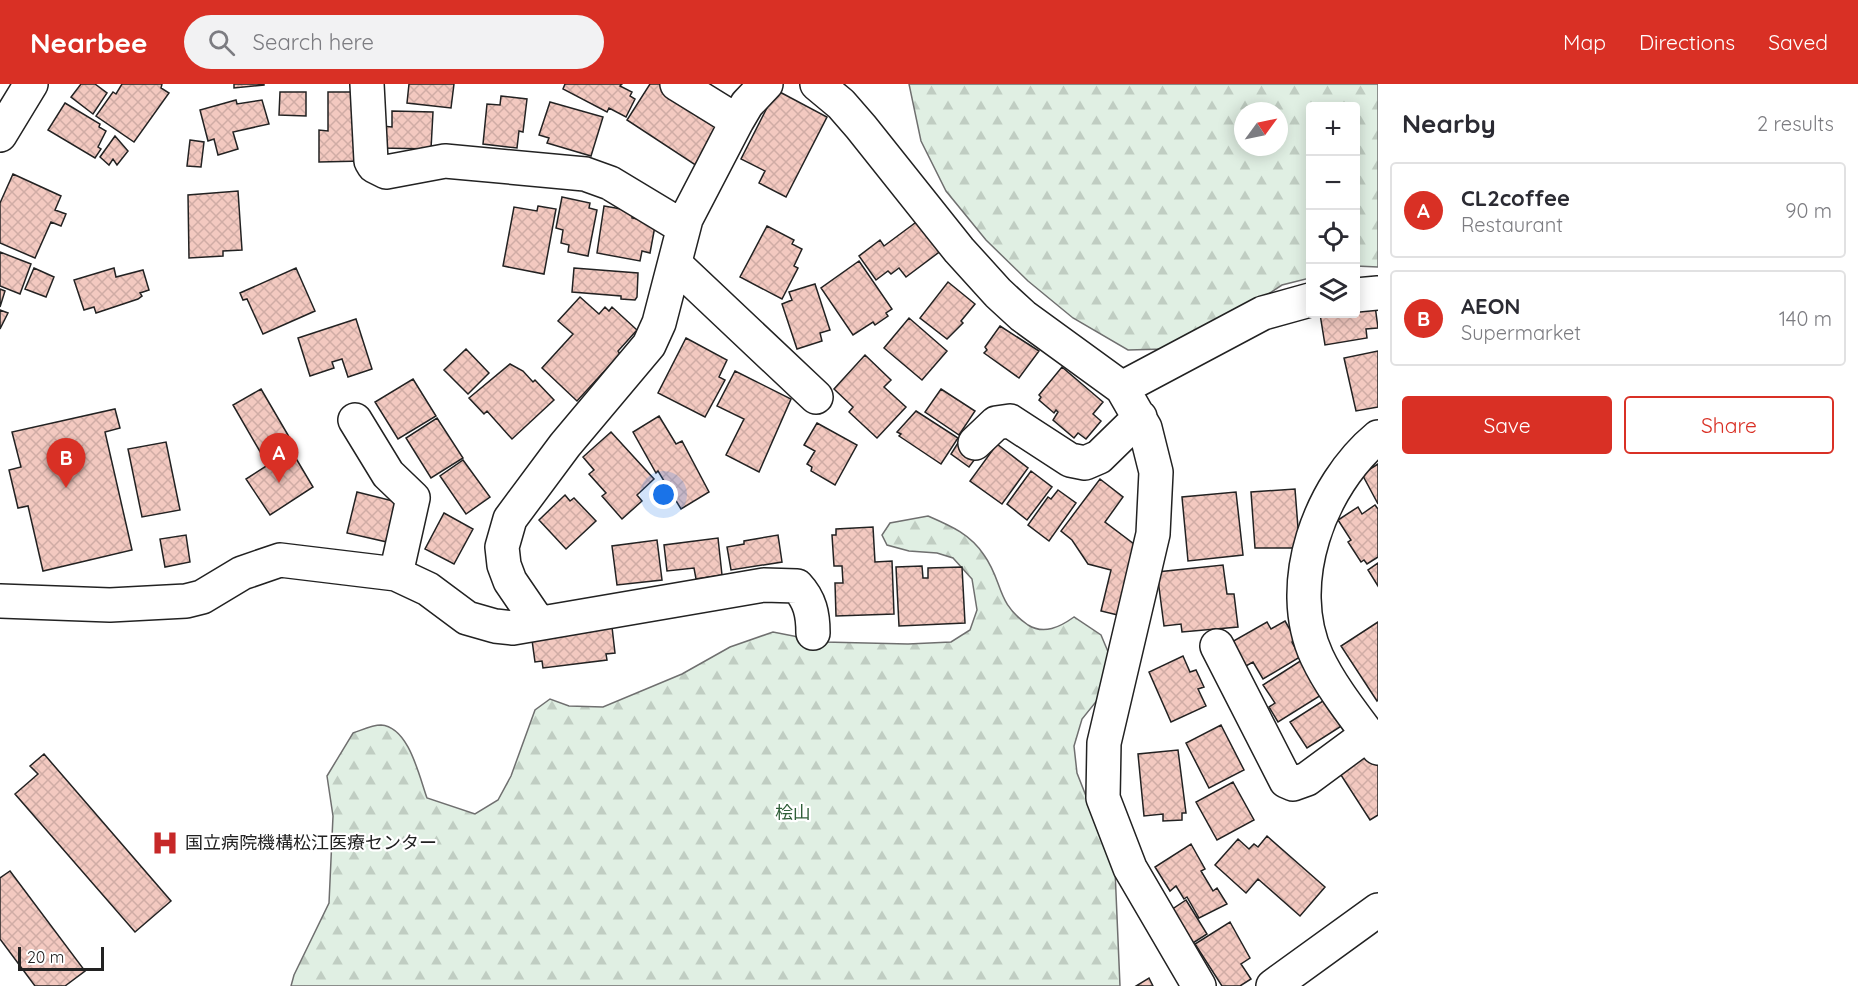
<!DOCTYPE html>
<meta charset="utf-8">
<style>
body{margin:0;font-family:Quicksand,"Noto Sans JP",sans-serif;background:#f2f2f3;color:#2b2b33}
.controls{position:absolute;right:18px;top:18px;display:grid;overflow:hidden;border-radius:6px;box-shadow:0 3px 15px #0003}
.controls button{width:54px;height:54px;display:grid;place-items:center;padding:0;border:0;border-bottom:2px solid #e1e1e2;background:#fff;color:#2b2b33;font:30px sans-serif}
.compass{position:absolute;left:1234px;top:18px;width:54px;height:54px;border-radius:50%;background:#fff;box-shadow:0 3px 15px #0003;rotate:57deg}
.scale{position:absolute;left:18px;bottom:15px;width:86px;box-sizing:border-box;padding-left:6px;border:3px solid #222;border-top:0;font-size:16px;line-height:21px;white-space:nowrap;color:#222;-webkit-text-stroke:4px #fff;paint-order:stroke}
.you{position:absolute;left:664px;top:411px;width:21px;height:21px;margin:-15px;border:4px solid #fff;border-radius:50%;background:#1a73e8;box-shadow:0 0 0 9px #1a73e833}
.badge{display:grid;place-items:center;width:39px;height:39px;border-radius:50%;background:#d93025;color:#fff;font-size:20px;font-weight:700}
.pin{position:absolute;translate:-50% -50px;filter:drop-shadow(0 2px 3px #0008)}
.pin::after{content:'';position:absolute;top:32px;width:21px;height:18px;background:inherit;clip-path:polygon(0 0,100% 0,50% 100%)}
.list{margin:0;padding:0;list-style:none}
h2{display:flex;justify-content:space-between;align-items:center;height:78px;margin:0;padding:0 24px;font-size:26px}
h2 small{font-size:20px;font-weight:400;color:#7c7c81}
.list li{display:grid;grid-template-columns:39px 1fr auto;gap:18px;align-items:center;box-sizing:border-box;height:96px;margin:0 12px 12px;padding:0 12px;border:2px solid #e1e1e2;border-radius:6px}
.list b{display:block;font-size:22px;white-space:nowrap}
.list p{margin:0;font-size:20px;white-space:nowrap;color:#7c7c81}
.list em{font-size:20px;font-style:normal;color:#7c7c81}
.actions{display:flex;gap:12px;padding:18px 24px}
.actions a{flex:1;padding:14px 0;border:2px solid #d93025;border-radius:6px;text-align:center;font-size:21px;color:#d93025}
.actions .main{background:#d93025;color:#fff}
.icon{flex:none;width:33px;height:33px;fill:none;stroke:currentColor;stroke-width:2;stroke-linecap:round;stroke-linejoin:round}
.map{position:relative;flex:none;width:1378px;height:902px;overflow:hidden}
header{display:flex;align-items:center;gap:36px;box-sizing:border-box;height:84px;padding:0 30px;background:#d93025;color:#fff}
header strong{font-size:28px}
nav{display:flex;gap:33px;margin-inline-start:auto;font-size:21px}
.search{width:420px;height:54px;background:#f2f2f3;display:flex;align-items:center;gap:15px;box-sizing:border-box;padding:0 21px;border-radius:33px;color:#7c7c81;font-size:22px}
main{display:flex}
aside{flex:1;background:#fff}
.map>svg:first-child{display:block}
.forest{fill:url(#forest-firs);stroke:#6f6f6f;stroke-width:1.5;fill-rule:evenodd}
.building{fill:url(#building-cross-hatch);stroke:#222;stroke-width:1.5}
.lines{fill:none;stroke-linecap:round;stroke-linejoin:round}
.minor-casing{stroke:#222;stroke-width:36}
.highway-casing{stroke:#222;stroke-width:36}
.minor{stroke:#fff;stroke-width:33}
.highway{stroke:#fff;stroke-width:33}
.labels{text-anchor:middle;stroke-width:4.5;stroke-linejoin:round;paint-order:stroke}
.park-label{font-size:18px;fill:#2f5e38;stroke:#fff}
.poi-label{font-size:18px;fill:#222;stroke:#fff;text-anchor:start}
</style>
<header>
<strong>Nearbee</strong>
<div class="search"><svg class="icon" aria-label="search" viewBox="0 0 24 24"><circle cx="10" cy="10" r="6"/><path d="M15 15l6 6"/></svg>Search here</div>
<nav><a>Map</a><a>Directions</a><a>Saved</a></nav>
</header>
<main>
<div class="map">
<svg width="1378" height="902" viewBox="0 0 1378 902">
<defs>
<pattern id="forest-firs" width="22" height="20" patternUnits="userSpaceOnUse" patternTransform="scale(1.5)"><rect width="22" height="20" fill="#e0efe3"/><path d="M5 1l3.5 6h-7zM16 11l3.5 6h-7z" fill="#c0cdc2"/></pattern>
<pattern id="building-cross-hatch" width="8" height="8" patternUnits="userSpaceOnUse" patternTransform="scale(1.5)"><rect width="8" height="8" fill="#f3c9c0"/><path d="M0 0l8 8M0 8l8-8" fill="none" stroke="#d0aca5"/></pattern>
</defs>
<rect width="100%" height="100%" fill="#fff"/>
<!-- forest -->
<path class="forest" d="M909 0H1378V183L1356 182V22H1310V194L1282 201 1250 222 1164 265 1128 266 1073 234 1028 197 986 156 946 107 921 57ZM1243 27H1279V63H1243Z
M928 432C951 442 970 450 984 471 1004 499 995 518 1028 541 1044 551 1060 543 1074 533L1101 551 1109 570 1099 614 1082 635 1074 662 1077 689 1115 786 1120 902H291L294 891 329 819 333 732 327 692 353 649C362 646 372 641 381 641 409 643 419 692 427 714L475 730 498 716 511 692 535 626 550 615 569 622 603 623 682 590 730 563 773 548 824 558 908 560 951 558 970 546 977 526 972 495 953 474 937 469 909 467 887 461 882 451 890 439Z"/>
<!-- building -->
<path class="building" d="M81 0H95L107 9 93 30 71 13Z
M122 0H162L161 4 169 9 134 58 96 32 113 8 116 10Z
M234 0H264V1L234 4Z
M409 0H454L451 24 407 19Z
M565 0H622L620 2 632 8 630 12 635 15 626 33 609 24 607 28 563 5Z
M650 0H660L724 42 700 84 627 36Z
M776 6 827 33 786 113 759 99 765 87 741 75Z
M280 8H306V32L279 31Z
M328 8H361L363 77 319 78V46L328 47Z
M501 12 527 15 523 48 519 47 517 64 483 60 487 20 500 21Z
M236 16 237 20 262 16 269 40 233 48 238 65 218 71 214 55 208 57 200 26Z
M550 18 603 33 591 72 547 59 549 54 539 51Z
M65 19 100 40 99 43 106 47 98 63 101 65 95 74 48 46Z
M392 27 433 28 431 65 381 64 382 42 392 43Z
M115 52 128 67 117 81 113 75 109 81 100 73Z
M190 56 204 58 201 83 187 82Z
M13 90 61 112 55 126 66 130 61 142 51 138 35 174 0 159V119Z
M238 107 242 166 223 167V172L189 174 188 111Z
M562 113 590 119 589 124 597 126 588 172 568 168 569 161 561 159 563 146 556 144Z
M538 122 556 125 544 190 503 182 514 123 537 127Z
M604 122 633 127 632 134 648 137 655 142 650 169 642 167 640 177 597 169Z
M919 136 942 166 906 193 899 184 891 190 888 187 876 196 859 172 880 156 884 162Z
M767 142 794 156 792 160 802 165 794 182 798 184 782 215 740 193Z
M0 168 31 180 20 210 0 202Z
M859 177 892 225 886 229 888 232 875 241 873 238 853 251 821 204Z
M34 184 54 193 46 213 25 205Z
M114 184 116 193 143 186 149 206 140 209 142 212 138 215 96 229 94 223 84 226 74 196Z
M296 184 315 227 263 250 247 215 243 216 240 209Z
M574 184 638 189 637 213 635 216 621 215V212L572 208Z
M948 198 975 220 961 237 963 239 947 255 920 234Z
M815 200 830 246 820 249 822 257 797 265 782 220 792 216 789 208Z
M0 205 5 207 0 223Z
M580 213 599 230 605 223 609 227 612 223 637 246 618 267 620 270 577 317 542 284 573 250 558 237Z
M1374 214 1378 244 1366 245 1367 254 1325 261 1320 230H1356V217Z
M0 226 8 229 0 245Z
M909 234 947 267 922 296 884 264Z
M356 235 372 285 348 293 342 275 332 278 334 284 310 292 298 254Z
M1000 242 1039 267 1019 294 984 269 987 266 985 263Z
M686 254 727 276 719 293 725 296 705 333 658 309Z
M466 265 489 289 468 310 444 286Z
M1378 267V323L1356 327 1344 274Z
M865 271 891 296 884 303 906 323 877 354 849 328 853 323 834 305Z
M510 280 523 287 533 298 535 296 554 316 512 355 487 327 484 330 469 314Z
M1062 283 1103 318 1093 330 1101 337 1086 355 1078 349 1074 354 1053 336 1058 328 1056 326 1054 329 1039 316 1041 313 1039 311Z
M735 287 791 315 759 388 726 371 744 335 717 322Z
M413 295 436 332 398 355 375 318Z
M261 305 295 363 271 376 267 368 262 371 233 321Z
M941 305 975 327 959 351 925 328Z
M115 325 120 344 105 348 132 466 43 487 28 422 18 424 9 386 21 383 12 348Z
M916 327 958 354 941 380 899 352 901 350 897 348Z
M659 332 676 360 682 357 709 408 681 425 658 387 656 389 633 348Z
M437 334 463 374 431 394 406 354Z
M817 339 857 361 835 401 811 387 812 383 807 380 815 367 804 361Z
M611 348 654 395 637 411 642 417 622 435 602 412 606 409 589 390 594 386 583 373Z
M961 354 981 367 969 383 951 370Z
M166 358 180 426 142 433 128 365Z
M997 360 1028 384 1002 420 970 397Z
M291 366 313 403 270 431 246 395Z
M463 376 490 413 466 430 440 392Z
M1378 380V420L1362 390Z
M1031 387 1052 403 1027 436 1007 420Z
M1100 395 1123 413 1105 438 1138 463 1122 532 1101 527 1111 486 1088 480 1072 456 1061 447Z
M1295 405 1299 457 1297 464H1255L1251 408Z
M1058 406 1076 419 1049 457 1028 441 1048 413 1051 415Z
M357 408 397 418 387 458 347 449Z
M1236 408 1243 471 1188 477 1182 413Z
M565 411 570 417 574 414 596 437 566 465 539 436Z
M1375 421 1378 425V473L1367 480 1364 476 1361 478 1348 458 1351 456 1338 436 1358 423 1362 430Z
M444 429 473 445 454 480 425 465Z
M873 443 875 478 892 477 894 530 836 532 835 499H843L842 482H834L832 451H836V445Z
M186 451 190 478 165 483 160 455Z
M778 451 782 478 731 486 727 463 744 460V457Z
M718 454 722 491 696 495 694 484 667 487 664 461Z
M657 456 662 496 617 501 612 462Z
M1378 479V502L1368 486Z
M1223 481 1227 510H1234L1238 543 1182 548 1181 540 1164 542 1157 488Z
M922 482 923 494H928V484L962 483 965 539 899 542 896 483Z
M1285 537 1296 556 1292 558 1300 573 1263 595 1253 578 1246 582 1243 577 1241 578 1230 559 1267 538 1271 545Z
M1378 538V616L1377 617 1341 562Z
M612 543 615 569 606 570 607 576 543 584 542 577 535 578 532 556Z
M1183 572 1190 588 1196 586 1204 603 1198 605 1206 622 1171 638 1149 588Z
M1305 574 1326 608 1278 638 1269 623 1275 619 1263 601Z
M1326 615 1343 641 1307 664 1290 638Z
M1221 641 1244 686 1209 704 1186 659Z
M1178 666 1186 729H1182V736L1163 737V730L1144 732 1138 670Z
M1369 668 1378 682V731L1370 736 1339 688Z
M44 670 171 817 135 848 15 710 38 690 30 682Z
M1233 698 1254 736 1217 756 1196 718Z
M1267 752 1325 803 1300 832 1258 795 1246 809 1215 781 1238 755 1249 765 1254 760 1258 763Z
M1191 760 1205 785 1201 787 1213 807 1217 804 1227 820 1199 834 1187 813 1184 815 1176 802 1170 807 1155 783Z
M10 787 85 887 65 902H35L0 855V794Z
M1186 816 1207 850 1193 859 1171 826Z
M1230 838 1250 874 1241 880 1251 895 1240 902H1222L1195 860Z
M1149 894 1153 902H1136Z"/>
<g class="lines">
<defs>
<path id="minor" d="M367 0 371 77 374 82 386 88 445 77 585 90 610 99 683 143
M677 0 737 37
M817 0 841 20 861 43 959 166 998 209 1023 232 1122 304 1145 344 1156 388 1153 450 1104 659 1103 714 1130 784 1199 902
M675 180 816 313
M1356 211 1378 209
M1122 304 1263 229 1310 216
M355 336 388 390 413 414 396 490
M1378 353C1320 401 1283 500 1317 573 1332 605 1357 635 1378 664
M975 359 996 339 1010 337 1070 376 1085 379 1099 373 1140 333
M0 517 110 521 186 517 202 513 242 489 280 476 396 490 428 505 467 534 495 542 513 544 764 501 797 502C810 516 813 530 813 549
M538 538 510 497 504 481 502 463 510 435 565 361 649 261 659 239 686 135 737 37 747 20 766 0
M1217 562 1286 697 1293 700 1307 695 1368 650
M1273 902 1378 826"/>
<path id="highway" d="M0 51 31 0"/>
</defs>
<!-- minor casing -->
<use href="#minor" class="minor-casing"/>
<!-- highway casing -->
<use href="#highway" class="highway-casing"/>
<!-- minor -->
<use href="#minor" class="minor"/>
<!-- highway -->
<use href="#highway" class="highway"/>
</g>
<!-- icons -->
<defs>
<symbol id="hospital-bare" viewBox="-9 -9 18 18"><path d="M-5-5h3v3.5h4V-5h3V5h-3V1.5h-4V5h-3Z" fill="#c62828" stroke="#fff" stroke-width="2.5" paint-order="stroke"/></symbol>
</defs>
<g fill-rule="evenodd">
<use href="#hospital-bare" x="146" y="740" width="38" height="38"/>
</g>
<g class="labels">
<!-- park labels -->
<g class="park-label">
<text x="793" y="735">桧山</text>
</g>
<!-- poi labels -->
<g class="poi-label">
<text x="185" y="765">国立病院機構松江医療センター</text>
</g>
</g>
</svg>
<div class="controls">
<button>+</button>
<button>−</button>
<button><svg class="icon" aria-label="locate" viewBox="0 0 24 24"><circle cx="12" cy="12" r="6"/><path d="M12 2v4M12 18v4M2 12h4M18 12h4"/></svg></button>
<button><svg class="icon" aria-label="layers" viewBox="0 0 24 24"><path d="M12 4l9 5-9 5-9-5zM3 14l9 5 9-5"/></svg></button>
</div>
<svg class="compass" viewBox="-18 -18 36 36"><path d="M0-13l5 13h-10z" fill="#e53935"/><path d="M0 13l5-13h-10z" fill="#7c7c81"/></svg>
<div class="scale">20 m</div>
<div class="you"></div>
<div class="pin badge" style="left:279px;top:399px">A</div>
<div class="pin badge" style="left:66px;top:404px">B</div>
</div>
<aside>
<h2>Nearby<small>2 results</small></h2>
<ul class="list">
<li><span class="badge">A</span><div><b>CL2coffee</b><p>Restaurant</p></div><em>90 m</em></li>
<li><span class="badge">B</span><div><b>AEON</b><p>Supermarket</p></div><em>140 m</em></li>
</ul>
<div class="actions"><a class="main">Save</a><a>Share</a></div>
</aside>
</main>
